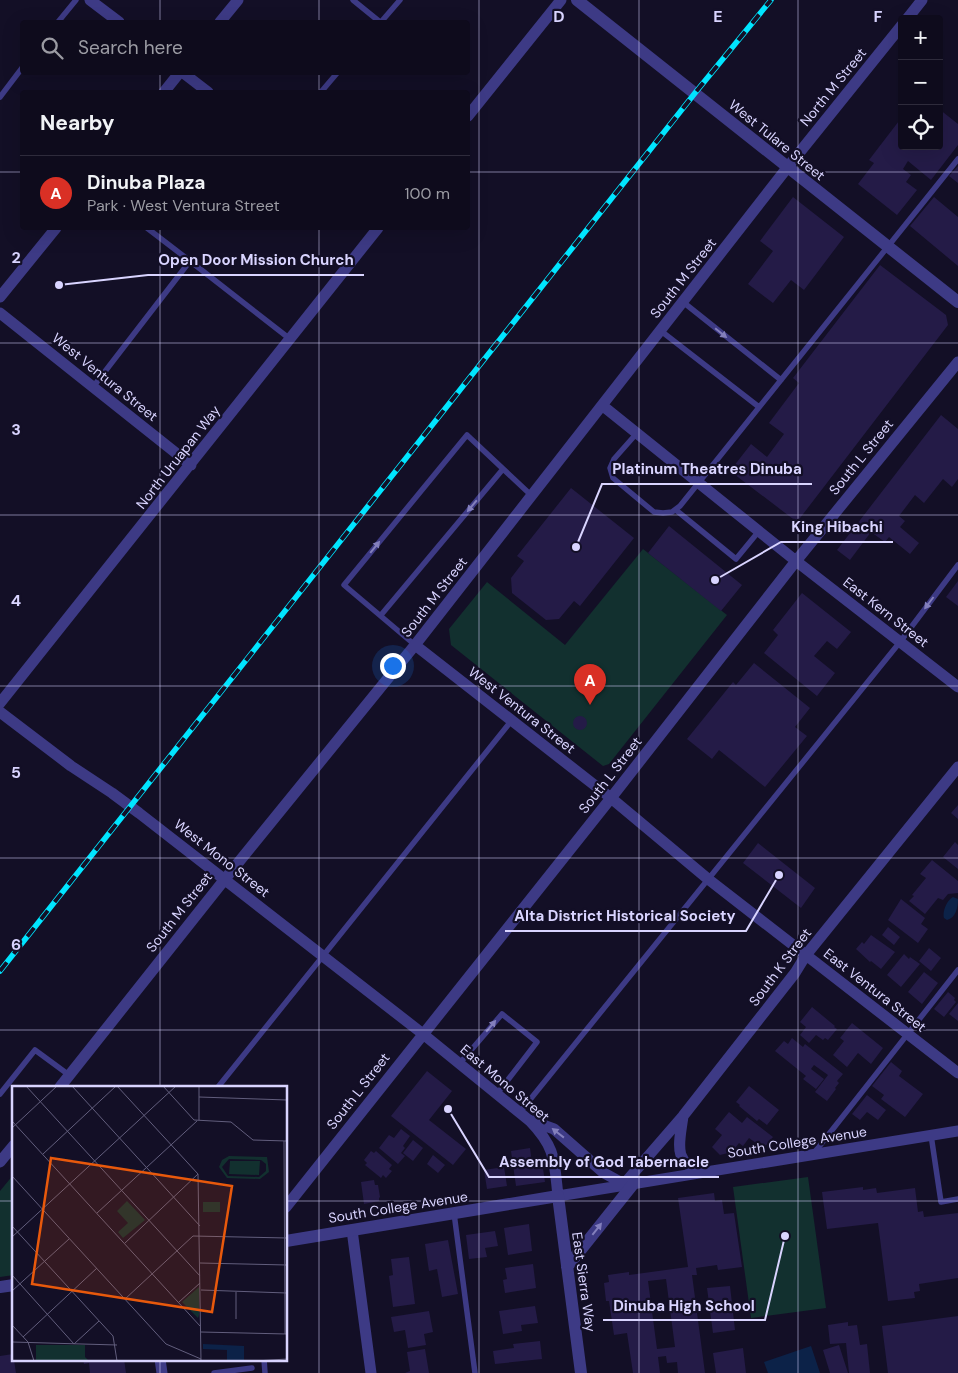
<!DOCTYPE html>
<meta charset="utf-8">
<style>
body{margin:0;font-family:"DM Sans",sans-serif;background:#171425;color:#f1f3f6}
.controls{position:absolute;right:15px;top:15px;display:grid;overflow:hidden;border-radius:5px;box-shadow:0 5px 20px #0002}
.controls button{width:45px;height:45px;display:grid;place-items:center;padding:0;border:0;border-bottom:1px solid #2e2b3b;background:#0e0b1c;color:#f1f3f6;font:25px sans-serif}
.you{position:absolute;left:392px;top:665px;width:18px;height:18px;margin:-12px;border:4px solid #fff;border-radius:50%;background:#1a73e8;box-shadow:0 0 0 8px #1a73e833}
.badge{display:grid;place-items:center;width:32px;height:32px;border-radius:50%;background:#d93025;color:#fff;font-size:16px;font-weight:700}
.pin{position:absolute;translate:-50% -41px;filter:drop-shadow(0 1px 2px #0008)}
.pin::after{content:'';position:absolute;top:26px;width:18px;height:15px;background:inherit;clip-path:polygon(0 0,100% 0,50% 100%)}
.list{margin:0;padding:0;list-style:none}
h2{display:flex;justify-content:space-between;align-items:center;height:65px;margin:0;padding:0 20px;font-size:21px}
h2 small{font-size:16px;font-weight:400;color:#9b9ba3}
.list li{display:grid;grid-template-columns:32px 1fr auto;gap:15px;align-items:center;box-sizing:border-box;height:75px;padding:0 20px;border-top:1px solid #2e2b3b}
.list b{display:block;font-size:19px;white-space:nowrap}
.list p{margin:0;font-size:16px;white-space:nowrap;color:#9b9ba3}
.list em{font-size:16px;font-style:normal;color:#9b9ba3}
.icon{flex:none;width:28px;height:28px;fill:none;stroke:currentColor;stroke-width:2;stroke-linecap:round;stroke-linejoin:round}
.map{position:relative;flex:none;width:958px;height:1373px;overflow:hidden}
.search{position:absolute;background:#0e0b1c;box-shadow:0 5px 20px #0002;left:20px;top:20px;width:450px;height:55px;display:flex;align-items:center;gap:12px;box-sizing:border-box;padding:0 18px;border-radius:5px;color:#9b9ba3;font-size:19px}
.panel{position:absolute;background:#0e0b1c;box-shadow:0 5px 20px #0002;left:20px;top:90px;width:450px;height:140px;border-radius:5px}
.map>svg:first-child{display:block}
.green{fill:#12302f}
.water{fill:#0c2248}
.building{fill:#241b47;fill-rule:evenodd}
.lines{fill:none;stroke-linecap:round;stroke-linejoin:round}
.service{stroke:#3d3a85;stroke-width:5.5}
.minor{stroke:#3d3a85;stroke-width:11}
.tertiary{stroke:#3d3a85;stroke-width:12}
.rail-casing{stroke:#00e5ff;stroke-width:5.5}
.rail{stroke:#130f26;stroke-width:4;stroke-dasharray:11;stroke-linecap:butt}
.oneway{fill:#837fbc}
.grid{fill:none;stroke:#d9d4ff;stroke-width:1;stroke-opacity:0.55}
.labels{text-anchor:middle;stroke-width:4.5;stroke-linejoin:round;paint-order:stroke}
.street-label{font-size:14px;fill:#d9d4ff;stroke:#130f26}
.inset-road{fill:none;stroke:#625e7d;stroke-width:1}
.view{fill:#e8590c;fill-opacity:0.15;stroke:#e8590c;stroke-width:2.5}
.inset-edge{fill:none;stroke:#d9d4ff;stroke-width:2.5}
.grid-label{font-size:16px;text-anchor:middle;font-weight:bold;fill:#d9d4ff;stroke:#130f26;stroke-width:4.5;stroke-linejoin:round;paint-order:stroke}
.leader{fill:none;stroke:#d9d4ff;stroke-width:2}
.callout-dot{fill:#d9d4ff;stroke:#130f26;stroke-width:2}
.callout-label{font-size:15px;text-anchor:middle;font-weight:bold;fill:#d9d4ff;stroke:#130f26;stroke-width:4.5;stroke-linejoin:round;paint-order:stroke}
</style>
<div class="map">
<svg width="958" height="1373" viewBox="0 0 958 1373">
<rect width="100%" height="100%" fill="#130f26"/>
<!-- green -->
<path class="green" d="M643 549 727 615 609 764 603 766 451 645 449 629 487 582 565 645Z
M14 1174V1275L0 1277V1191Z
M808 1177 826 1308 751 1318 733 1187Z"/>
<!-- water -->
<path class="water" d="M953 897 958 899C958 907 956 918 947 920L944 918C942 912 947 900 953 897Z
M811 1346 820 1373H768L764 1362Z"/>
<!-- building -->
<path class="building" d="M939 109 958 124V145L931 180 908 161 903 169 911 175 906 182 917 190 897 215 858 184 874 163 869 160 902 117V146H939Z
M958 166V183L949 176Z
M793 197 844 237 804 290 791 280 773 303 748 284 773 251 760 241Z
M934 197 958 217V266L910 226Z
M880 265 946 315 948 325 797 522 730 471 751 444 767 457 784 434 769 423 799 383 793 378Z
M941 415 958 429V479L952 487 943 479 924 503 915 495 899 516 905 521 900 527 919 543 910 554 889 537 885 542 871 532 850 560 837 550Z
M571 488 634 538 580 606 574 601 559 619 546 620 512 593 511 578 524 561 517 556Z
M669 526 742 585 721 611 648 553Z
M958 581V606L946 597Z
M802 593 851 632 837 649 827 641 814 656 835 673 817 696 764 653 778 635 773 630Z
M754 663 810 708 795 727 807 736 765 787 719 750 712 759 687 739 733 682 736 685Z
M573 723a7 7 0 1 1 14 0a7 7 0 1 1-14 0Z
M958 805V819L951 813Z
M955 842 958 845V869L943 857Z
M758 843 815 888 801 908 743 863Z
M932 860 958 881V893L948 894 943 900 938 898 925 914 909 901 914 896 912 895 926 878 920 874Z
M901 899 925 918 921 924 928 929 918 943 888 920Z
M888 927 900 937 894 945 882 935Z
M871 935 895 952 881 969 871 961 870 962 856 949 862 942 864 944Z
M929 948 941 958 931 971 919 961Z
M904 954 909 959 910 957 920 964 901 987 887 975Z
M924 972 938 983 922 1004 908 992Z
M948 992 955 998 954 1000 956 1002 944 1017 934 1009Z
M958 1003V1021L949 1014Z
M812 1007 835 1026 834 1027 837 1029 828 1040 825 1038 823 1040 816 1035 809 1043 800 1035 806 1027 800 1022Z
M852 1023 883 1048 871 1064 858 1053 847 1067 833 1055 844 1041 840 1038Z
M792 1038 803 1047 805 1044 843 1074 837 1081 839 1083 835 1088 836 1089 827 1101 815 1092 828 1075 814 1065 811 1069 824 1079 816 1089 803 1079 806 1076 775 1051 784 1041 788 1044Z
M891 1062 902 1071 899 1076 923 1094 905 1117 881 1099 884 1095 872 1086Z
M427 1071 452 1091 429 1120 466 1149 453 1165 391 1116Z
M749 1086 779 1110 767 1125 759 1119 757 1121 739 1106 740 1105 736 1102Z
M867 1095 886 1110 878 1120 867 1112 860 1120 852 1114Z
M729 1112 742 1123 747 1117 773 1137 764 1148 762 1147 759 1150 754 1146 756 1143 749 1138 743 1146 739 1143 732 1152 720 1155 712 1147 722 1135 715 1129Z
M401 1129 410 1136 403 1146 405 1148 401 1153 405 1156 398 1164 379 1148 389 1135 394 1138Z
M413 1140 423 1148 413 1161 403 1153Z
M530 1148 532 1163 542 1162 545 1182 516 1186 511 1151Z
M371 1151 374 1153 376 1151 392 1165 389 1169 392 1171 386 1178 383 1175 381 1178 365 1165 367 1163 364 1160Z
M433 1155 445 1165 438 1173 427 1164Z
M504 1167 507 1186 487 1189 484 1170Z
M374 1180 375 1185H378L380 1197 379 1198V1201L364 1204 361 1182Z
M863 1187V1190L876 1188 877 1193 915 1188 918 1212 923 1211 924 1217 958 1213V1278L919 1284 920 1291 914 1292 915 1298 888 1301 878 1223 827 1229 822 1192Z
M714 1193 715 1201 722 1200 724 1214 734 1213 742 1267 718 1270 717 1265 696 1268 697 1275H692L705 1373H678L677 1362 667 1363 666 1356 658 1357 660 1373H633L627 1333 614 1335 609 1301H606L604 1283 609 1282 608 1275 629 1272V1275L688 1267 678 1198ZM666 1279 675 1347 657 1349 648 1281Z
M529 1224 532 1251 508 1255 504 1228Z
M495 1231 498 1246 485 1248 487 1257 469 1259 466 1235Z
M448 1240 458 1294 442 1297 437 1269 429 1271 425 1244Z
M409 1257 415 1304 393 1307 389 1276 393 1275 391 1259Z
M533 1264 536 1288 505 1293 503 1280 507 1279 505 1268Z
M730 1286 735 1330 713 1333 707 1288Z
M535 1306 538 1323 521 1325 522 1331 503 1334 499 1311Z
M429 1311 433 1332 424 1334 426 1345 408 1348 405 1330 394 1332 391 1317Z
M958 1316V1373H888L882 1326Z
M848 1322V1326L857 1325 860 1345 867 1344 870 1373H849L846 1343 830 1344 828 1325Z
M540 1341 542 1359 495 1364 493 1351 514 1348 513 1344Z
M839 1345 848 1373H830L823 1350Z
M743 1348 746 1373H716L713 1353Z
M425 1349 429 1373H405L410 1371 407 1352Z
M13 1354 16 1373H0V1356Z
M83 1359H124L126 1373H90L89 1363 84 1364Z"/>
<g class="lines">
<!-- service -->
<path class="service" d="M353 0 380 22
M58 22 76 0
M381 22 400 0
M321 92 338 72
M0 97 22 68
M190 261 290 339
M683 302 781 380
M661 331 759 407
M93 387 190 261 147 228
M637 433 614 459 610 468 613 478 654 512 663 513 672 512 680 506 958 159
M676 510 736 559 759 531
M381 615 503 469
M415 645 344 585 467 435 532 496
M460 1063 502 1014 537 1042 497 1094
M218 1087 512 720
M0 1094 35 1050 69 1075
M520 1112 900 642 958 565
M931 1135 941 1202 958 1199
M814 1153 958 970
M454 1213 475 1373
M264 1359 265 1373
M214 1373 252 1368"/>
<!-- minor -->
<path class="minor" d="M90 0 119 22
M907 19 922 0
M220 22 238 0
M182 72 208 92
M164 92 180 72
M468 116 561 0
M0 297 56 228
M0 313 191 465
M603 406 796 561 958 687
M415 645 611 798 708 879 958 1073
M0 703 378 228
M0 712 71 766 112 793 139 813 423 1034 530 1121C556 1148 554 1160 558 1196L958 1131
M60 1087 225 879 415 645 787 168 902 25
M683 1116C680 1141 671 1164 703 1171
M532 1121 554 1129 604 1173 624 1184
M0 1162 14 1145
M624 1184 683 1116 795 973 806 955 958 767
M286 1207 611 798 796 561 958 362
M352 1230 371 1373
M160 1359 162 1373"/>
<!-- tertiary -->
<path class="tertiary" d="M577 0 958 302
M286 1241 558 1196 581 1373
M567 1267 634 1183
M0 1287 14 1285"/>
<defs>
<path id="rail" d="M0 971 695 93 771 0"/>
</defs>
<!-- rail casing -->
<use href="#rail" class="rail-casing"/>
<!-- rail -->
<use href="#rail" class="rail"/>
</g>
<!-- one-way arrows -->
<defs><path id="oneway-solid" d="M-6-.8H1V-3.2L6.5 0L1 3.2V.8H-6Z" transform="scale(1.25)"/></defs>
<g class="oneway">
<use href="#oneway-solid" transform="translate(721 333) rotate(39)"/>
<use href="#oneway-solid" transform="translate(472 506) rotate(130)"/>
<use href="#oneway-solid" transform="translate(375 547) rotate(-51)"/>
<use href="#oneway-solid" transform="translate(929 603) rotate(127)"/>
<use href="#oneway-solid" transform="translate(491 1026) rotate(-50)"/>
<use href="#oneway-solid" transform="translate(558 1133) rotate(-142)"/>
<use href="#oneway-solid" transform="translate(597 1229) rotate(-52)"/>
</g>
<!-- grid -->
<path class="grid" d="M160 0V22M319 0V22M479 0V1373M639 0V1373M798 0V1373M160 72V92M319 72V92M0 172H22M468 172H958M160 228V1087M319 228V1373M0 343H958M0 515H958M0 686H958M0 858H958M0 1030H958M0 1201H14M286 1201H958M160 1359V1373"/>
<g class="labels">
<!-- street labels -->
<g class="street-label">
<text transform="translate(833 87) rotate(-51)" y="5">North M Street</text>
<text transform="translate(777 140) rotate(39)" y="5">West Tulare Street</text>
<text transform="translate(683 278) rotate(-52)" y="5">South M Street</text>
<text transform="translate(105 377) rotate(39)" y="5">West Ventura Street</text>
<text transform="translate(178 457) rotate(-52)" y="5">North Uruapan Way</text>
<text transform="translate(861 457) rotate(-51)" y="5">South L Street</text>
<text transform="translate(434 597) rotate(-52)" y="5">South M Street</text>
<text transform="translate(886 612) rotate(38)" y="5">East Kern Street</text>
<text transform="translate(522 710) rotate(38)" y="5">West Ventura Street</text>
<text transform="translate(610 775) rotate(-52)" y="5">South L Street</text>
<text transform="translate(222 858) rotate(38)" y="5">West Mono Street</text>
<text transform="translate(179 912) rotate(-52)" y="5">South M Street</text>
<text transform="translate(780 967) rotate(-53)" y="5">South K Street</text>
<text transform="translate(875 990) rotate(38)" y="5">East Ventura Street</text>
<text transform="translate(505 1083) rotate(40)" y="5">East Mono Street</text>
<text transform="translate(358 1091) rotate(-52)" y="5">South L Street</text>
<text transform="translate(797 1142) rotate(-9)" y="5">South College Avenue</text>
<text transform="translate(398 1207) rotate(-9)" y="5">South College Avenue</text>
<text transform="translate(584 1282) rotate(82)" y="5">East Sierra Way</text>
</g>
</g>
<!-- overview -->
<g transform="translate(12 1086)">
<rect width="275" height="275" fill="#130f26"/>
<path d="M217 70 255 71 257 86 248 93 215 92 207 81 210 74ZM217 73 249 74 254 78V85L247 91 216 90 210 81ZM218 75H248L247 89 217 88ZM115 115 133 134 111 152 106 146 116 137 105 125ZM191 116H208V126H191ZM187 201V229L186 232 170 216ZM24 259H73V271L77 275H24Z" fill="#12302f" fill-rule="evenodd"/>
<path d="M191 258 232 260V275H215V264L191 263Z" fill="#0c2248"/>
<path class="inset-road" d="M14 0 188 190M60 0 188 140M105 0 186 88M151 0 182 34 219 36 241 54 275 55M187 11 275 14M187 34V0M0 35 188 240M0 42 45 0M272 55 273 248M31 68 104 0M186 88 189 275M0 90 154 258 189 273M85 127 185 35M0 140 101 250 105 275M0 151 164 0M113 157 186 88M188 177 275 179M0 189 62 258 87 235M189 204 275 207M0 205 57 153M224 206V233M113 213 181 150 275 152M167 216 188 197M0 239 16 256 22 275M189 246 275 248M11 251 85 182M0 256 105 259M243 275 275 273"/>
<path class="view" d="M39 72 220 100 200 226 20 198Z"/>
<rect width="275" height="275" class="inset-edge"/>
</g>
<g class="grid-label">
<text x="559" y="22">D</text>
<text x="718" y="22">E</text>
<text x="878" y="22">F</text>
<text x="16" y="263">2</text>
<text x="16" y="435">3</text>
<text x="16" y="606">4</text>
<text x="16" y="778">5</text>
<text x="16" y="950">6</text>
</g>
<!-- callouts -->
<path class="leader" d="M59 285L148 275H364M576 547L602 484H812M715 580L781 542H893M779 875L746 931H505M448 1109L489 1177H719M785 1236L765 1320H603"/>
<g class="callout-dot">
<circle cx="59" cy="285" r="5"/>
<circle cx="576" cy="547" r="5"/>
<circle cx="715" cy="580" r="5"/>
<circle cx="779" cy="875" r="5"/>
<circle cx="448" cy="1109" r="5"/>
<circle cx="785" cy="1236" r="5"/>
</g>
<g class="callout-label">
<text x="256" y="265">Open Door Mission Church</text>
<text x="707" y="474">Platinum Theatres Dinuba</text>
<text x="837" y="532">King Hibachi</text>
<text x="625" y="921">Alta District Historical Society</text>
<text x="604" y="1167">Assembly of God Tabernacle</text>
<text x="684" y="1311">Dinuba High School</text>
</g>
</svg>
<div class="controls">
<button>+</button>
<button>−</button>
<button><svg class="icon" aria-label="locate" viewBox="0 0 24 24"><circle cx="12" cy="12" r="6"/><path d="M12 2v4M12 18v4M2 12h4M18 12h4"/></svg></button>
</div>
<div class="you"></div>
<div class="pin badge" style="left:590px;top:705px">A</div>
<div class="search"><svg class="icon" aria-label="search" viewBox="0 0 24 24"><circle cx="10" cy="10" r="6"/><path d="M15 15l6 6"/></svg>Search here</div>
<section class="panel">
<h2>Nearby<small></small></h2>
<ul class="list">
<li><span class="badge">A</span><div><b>Dinuba Plaza</b><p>Park · West Ventura Street</p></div><em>100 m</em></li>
</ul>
</section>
</div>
